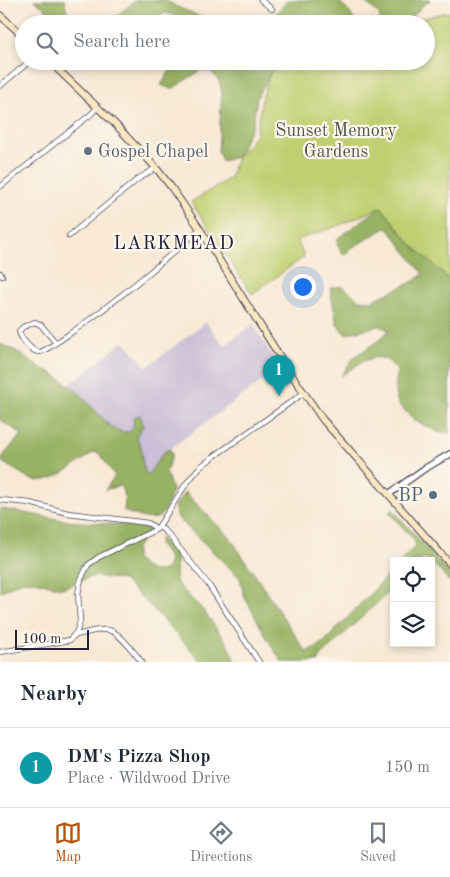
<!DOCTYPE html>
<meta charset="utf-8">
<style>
body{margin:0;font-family:"Old Standard TT",serif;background:#f6f6f7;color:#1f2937}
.controls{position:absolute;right:15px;bottom:15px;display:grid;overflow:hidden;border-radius:0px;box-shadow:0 2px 8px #0003}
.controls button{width:45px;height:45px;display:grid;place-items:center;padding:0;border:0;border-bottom:1px solid #e0e1e3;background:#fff;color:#1f2937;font:25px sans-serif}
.scale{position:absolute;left:15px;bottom:12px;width:74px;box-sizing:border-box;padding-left:5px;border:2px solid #22223b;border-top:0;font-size:14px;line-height:18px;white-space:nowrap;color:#22223b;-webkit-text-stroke:4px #fbf7ec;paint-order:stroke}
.you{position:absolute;left:302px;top:286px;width:18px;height:18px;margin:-12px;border:4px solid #fff;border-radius:50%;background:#1a73e8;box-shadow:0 0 0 8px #1a73e833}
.badge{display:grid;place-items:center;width:32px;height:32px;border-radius:50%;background:#b45309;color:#fff;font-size:16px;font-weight:700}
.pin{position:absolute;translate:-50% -41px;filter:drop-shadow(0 1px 2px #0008)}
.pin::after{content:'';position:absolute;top:26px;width:18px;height:15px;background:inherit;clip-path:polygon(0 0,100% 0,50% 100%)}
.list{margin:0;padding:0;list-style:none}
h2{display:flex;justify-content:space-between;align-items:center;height:65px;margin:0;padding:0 20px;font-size:21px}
h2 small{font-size:16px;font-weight:400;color:#747a83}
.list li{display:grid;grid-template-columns:32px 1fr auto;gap:15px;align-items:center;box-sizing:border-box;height:80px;padding:0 20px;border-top:1px solid #e0e1e3}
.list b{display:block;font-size:19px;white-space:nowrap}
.list p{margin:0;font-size:16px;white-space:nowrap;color:#747a83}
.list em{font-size:16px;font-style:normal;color:#747a83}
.icon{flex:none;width:28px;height:28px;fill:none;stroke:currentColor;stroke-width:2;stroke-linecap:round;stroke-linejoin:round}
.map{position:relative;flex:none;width:450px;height:662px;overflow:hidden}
.search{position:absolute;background:#fff;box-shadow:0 2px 8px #0003;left:15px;right:15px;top:15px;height:55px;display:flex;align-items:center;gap:12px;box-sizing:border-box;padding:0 18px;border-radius:28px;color:#747a83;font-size:19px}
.sheet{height:145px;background:#fff}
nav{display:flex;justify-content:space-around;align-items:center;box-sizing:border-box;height:70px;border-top:1px solid #e0e1e3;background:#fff;font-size:14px;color:#747a83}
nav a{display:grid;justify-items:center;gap:2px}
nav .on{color:#b45309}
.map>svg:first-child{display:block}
.industrial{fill:#cabfd6}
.green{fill:#c0cf71;stroke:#717856}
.forest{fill:#98b263;stroke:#5d6a4f}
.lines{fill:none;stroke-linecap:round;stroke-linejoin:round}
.minor-casing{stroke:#424052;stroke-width:6}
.tertiary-casing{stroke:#424052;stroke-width:8}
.secondary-casing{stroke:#424052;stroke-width:8}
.minor{stroke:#fff;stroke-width:4.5}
.tertiary{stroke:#fff;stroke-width:5.5}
.secondary{stroke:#fae7c3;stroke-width:6}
.worship-dot{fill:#6b7280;stroke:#fbf7ec;stroke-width:2}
.service-dot{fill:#5c6f8a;stroke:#fbf7ec;stroke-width:2}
.labels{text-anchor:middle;stroke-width:4.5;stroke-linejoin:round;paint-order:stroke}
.park-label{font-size:18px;fill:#51564b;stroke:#fbf7ec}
.worship-label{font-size:18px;fill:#5b616d;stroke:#fbf7ec;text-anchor:start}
.service-label{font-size:18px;fill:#4e5e75;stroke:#fbf7ec;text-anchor:end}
.neighbourhood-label{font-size:19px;letter-spacing:1px;fill:#22223b;stroke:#fbf7ec}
</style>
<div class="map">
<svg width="450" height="662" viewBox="0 0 450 662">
<rect width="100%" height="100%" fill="#fbf7ec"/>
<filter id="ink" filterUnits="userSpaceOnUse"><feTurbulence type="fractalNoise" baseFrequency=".02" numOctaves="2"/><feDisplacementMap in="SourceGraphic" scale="10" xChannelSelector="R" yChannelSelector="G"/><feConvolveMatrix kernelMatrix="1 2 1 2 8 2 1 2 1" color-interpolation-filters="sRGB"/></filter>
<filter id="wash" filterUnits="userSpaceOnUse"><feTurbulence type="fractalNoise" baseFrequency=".0096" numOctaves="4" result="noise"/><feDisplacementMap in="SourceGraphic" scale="20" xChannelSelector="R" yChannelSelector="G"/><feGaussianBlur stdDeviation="1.12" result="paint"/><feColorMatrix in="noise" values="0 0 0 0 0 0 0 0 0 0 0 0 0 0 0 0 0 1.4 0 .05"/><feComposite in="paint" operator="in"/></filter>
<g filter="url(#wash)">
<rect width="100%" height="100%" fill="#f8e8d4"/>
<!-- industrial -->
<path class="industrial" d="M206 322 224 346 253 324 280 368 170 449 164 452 148 476 143 465 141 447 136 436 134 417 133 428 129 432H122L111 427 77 391 69 385 124 341 147 367Z"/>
<!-- green -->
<path class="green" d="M447 12 450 13V280L411 244 381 207 340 225 297 240 304 257 252 294 191 202 230 178 237 157 249 144 256 134 262 99 269 76 277 61H426V24H401Z"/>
<!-- forest -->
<path class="forest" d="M34 0H65C65 10 69 17 76 24H59L49 12Z
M136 0H165L177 7 219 24H187L178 17 166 13 144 18 132 24H112L119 14Z
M288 0H338L350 13 356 24H267Z
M363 0H430L422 6 409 21 398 24H379L380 15Z
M178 61H277L257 97 253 124 237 157 222 161 218 151 222 92 219 81 212 72 201 70 172 89 161 85 173 66Z
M381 207 411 244 450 280 449 433 438 432 416 421 399 405 395 394 397 370C394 367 391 363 388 361 373 350 354 368 341 376L354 357 381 339 389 330 379 326 345 334 337 324 330 288 342 286 359 300 371 301 414 281 423 274 387 227 353 247 344 255 337 245 338 238Z
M0 344 16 351 37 366 52 373 77 391 111 427 122 432H129L133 428 134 417 140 415 143 426 136 436 141 447 143 465 147 476 164 452 170 449 172 455 166 472 172 490C169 498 166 511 160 516 152 523 132 514 124 511L125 501 121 485 105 490 115 476 99 453 94 452C78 463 52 485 32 480L2 462V457L22 434 0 420Z
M185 492 231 539 306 652 324 642 394 569V587L321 656 318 662H282L268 640 244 596 240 578 178 518 174 508Z
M0 507 3 509 68 521 139 526 150 530 136 548V560C140 563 144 567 148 569 156 573 170 572 169 561 169 555 162 549 159 544L160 538C166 543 174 549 176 556 178 566 172 575 178 585L203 610 229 646 235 662H202L153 609 123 580 94 576 62 588 34 581H22L0 592Z
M392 509 450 574V582L431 561 424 558 421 561H401L416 545 413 538 389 513Z"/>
</g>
<g filter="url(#ink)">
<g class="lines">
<defs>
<path id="minor" d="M261 0 272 9
M0 86 30 61
M0 187 90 115 98 107
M69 236 138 179 156 168
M0 273 2 276
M56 343 41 325 35 322 23 327 19 331C20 338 32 352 39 352 45 352 56 342 62 339 111 306 156 268 200 229
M0 500 30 503 68 513 148 523 157 529
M159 526 168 534 208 584 259 662
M73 636C83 634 98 628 108 630 119 631 134 653 142 662
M0 652 70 640 77 631 80 621 78 594 81 579 88 565 99 557 157 529 186 484 199 468 213 457 305 392"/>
<path id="tertiary" d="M389 494 424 469 450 454"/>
<path id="secondary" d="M0 15 24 37
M49 61 116 125 156 168 171 187 200 229 243 298 289 371 323 420 450 564"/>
</defs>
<!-- minor casing -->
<use href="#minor" class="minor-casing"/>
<!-- tertiary casing -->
<use href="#tertiary" class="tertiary-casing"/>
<!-- secondary casing -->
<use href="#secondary" class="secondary-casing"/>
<!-- minor -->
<use href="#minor" class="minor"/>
<!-- tertiary -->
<use href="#tertiary" class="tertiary"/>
<!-- secondary -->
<use href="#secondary" class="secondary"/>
</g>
</g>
<!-- markers -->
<circle class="worship-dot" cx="88" cy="151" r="5"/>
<circle class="service-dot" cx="433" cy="495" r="5"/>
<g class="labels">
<!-- park labels -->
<g class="park-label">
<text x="336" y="136">Sunset Memory<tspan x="336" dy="21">Gardens</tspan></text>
</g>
<!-- worship labels -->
<g class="worship-label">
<text x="98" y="157">Gospel Chapel</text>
</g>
<!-- service labels -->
<g class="service-label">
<text x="423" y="501">BP</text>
</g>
<!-- neighbourhood labels -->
<g class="neighbourhood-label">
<text x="174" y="249">LARKMEAD</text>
</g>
</g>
</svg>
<div class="controls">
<button><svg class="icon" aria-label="locate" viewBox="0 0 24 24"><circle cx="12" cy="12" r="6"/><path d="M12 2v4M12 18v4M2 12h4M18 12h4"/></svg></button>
<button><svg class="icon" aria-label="layers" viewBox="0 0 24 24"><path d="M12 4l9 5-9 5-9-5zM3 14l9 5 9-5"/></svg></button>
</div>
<div class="scale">100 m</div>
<div class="you"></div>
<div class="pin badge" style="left:279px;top:396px;background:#0f9aa8">1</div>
<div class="search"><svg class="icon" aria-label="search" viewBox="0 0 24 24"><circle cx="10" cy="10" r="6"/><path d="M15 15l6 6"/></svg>Search here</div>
</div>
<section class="sheet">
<h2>Nearby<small></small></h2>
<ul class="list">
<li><span class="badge" style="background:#0f9aa8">1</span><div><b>DM's Pizza Shop</b><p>Place · Wildwood Drive</p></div><em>150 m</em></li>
</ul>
</section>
<nav>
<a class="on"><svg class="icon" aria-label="map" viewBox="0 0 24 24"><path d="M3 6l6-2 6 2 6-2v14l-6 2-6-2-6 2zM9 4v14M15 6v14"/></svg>Map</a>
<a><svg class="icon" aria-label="directions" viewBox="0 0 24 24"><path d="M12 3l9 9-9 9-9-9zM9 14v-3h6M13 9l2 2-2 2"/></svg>Directions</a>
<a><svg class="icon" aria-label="saved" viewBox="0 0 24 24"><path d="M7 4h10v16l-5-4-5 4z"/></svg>Saved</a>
</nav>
